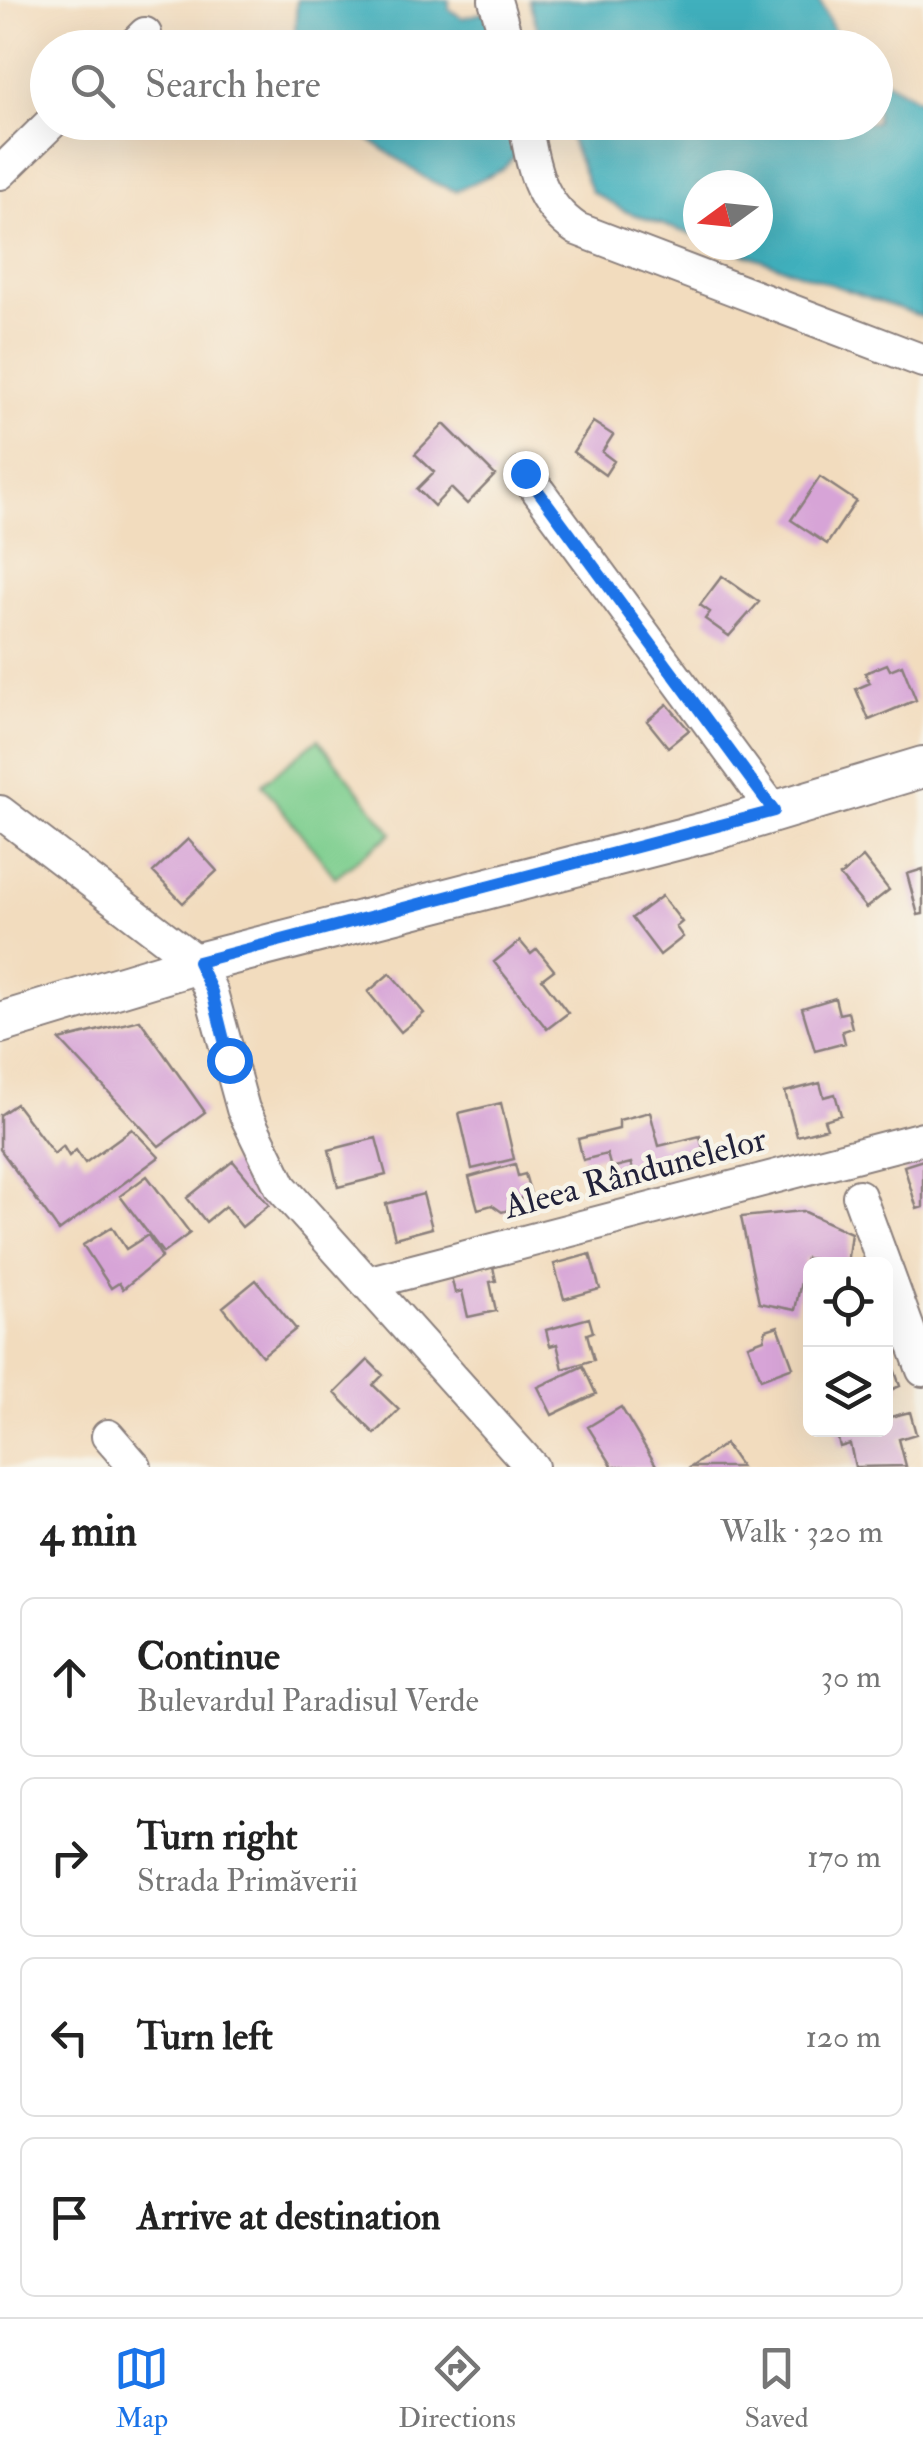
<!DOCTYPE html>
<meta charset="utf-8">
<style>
body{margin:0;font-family:"IM FELL Double Pica",serif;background:#f2f2f2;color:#222}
.controls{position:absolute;right:30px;bottom:30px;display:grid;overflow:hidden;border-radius:15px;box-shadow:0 10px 40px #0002}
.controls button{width:90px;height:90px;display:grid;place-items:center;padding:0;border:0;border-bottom:2px solid #e0e0e0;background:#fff;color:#222;font:50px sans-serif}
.compass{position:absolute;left:683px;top:170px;width:90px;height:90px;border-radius:50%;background:#fff;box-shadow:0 10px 40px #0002;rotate:255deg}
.stop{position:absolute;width:30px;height:30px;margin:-22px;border:8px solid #1a73e8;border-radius:50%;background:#fff}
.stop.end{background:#1a73e8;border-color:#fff;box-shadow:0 2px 10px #0008}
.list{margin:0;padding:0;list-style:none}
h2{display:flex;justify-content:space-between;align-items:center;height:130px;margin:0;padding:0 40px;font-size:42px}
h2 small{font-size:32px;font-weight:400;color:#767676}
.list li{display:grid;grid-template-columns:65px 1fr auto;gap:30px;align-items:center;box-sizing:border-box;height:160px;margin:0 20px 20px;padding:0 20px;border:2px solid #e0e0e0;border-radius:15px}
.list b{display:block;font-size:38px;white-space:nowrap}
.list p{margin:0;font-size:32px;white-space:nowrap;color:#767676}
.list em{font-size:32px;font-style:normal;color:#767676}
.icon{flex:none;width:55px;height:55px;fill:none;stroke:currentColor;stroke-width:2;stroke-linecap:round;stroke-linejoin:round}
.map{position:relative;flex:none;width:923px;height:1467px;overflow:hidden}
.search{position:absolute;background:#fff;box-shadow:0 10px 40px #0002;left:30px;right:30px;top:30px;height:110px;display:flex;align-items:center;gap:25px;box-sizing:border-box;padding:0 35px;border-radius:55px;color:#767676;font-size:38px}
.sheet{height:850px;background:#fff}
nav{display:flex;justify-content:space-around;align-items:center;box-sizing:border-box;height:140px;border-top:2px solid #e0e0e0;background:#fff;font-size:28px;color:#767676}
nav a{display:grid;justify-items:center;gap:5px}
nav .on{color:#1a73e8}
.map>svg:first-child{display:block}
.park{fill:#7dce8e;stroke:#507864;stroke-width:2.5}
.water{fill:#41b0bd;stroke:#32697c;stroke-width:2.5}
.building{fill:#d7a4d7}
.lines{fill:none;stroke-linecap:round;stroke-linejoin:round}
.minor-casing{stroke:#8a7f7c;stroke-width:36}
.major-casing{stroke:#8a7f7c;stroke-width:44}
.minor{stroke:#fff;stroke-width:32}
.major{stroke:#fff;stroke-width:40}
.route{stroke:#1a73e8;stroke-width:12}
.labels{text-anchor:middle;stroke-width:9;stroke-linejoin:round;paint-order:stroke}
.street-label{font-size:35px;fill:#22223b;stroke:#f7f3e8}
</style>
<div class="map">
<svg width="923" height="1467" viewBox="0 0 923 1467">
<rect width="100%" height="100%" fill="#f7f3e8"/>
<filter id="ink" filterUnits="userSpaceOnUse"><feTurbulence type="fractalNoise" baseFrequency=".01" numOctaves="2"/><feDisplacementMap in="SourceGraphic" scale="20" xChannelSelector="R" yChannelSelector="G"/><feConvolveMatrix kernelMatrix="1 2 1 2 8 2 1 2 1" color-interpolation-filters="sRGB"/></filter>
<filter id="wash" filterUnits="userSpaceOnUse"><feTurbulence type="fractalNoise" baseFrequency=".0048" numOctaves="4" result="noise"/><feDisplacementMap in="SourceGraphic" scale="40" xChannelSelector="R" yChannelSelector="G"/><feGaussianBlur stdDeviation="2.25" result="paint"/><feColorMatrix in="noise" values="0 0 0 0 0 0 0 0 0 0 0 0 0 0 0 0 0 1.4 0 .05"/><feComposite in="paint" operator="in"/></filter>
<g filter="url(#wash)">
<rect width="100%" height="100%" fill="#f2dcbe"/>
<!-- park -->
<path class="park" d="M318 739 392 833 335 877 262 784Z"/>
<!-- water -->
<path class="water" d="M297 0H449V9L462 18 486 12 496 48H294Z
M529 0H819L842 47H543Z
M876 75 923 103V317L720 245H758V185H698V237L624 211 591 191 564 123 876 122Z
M345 123H515L516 154 503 169 456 191 431 182Z"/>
<g id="blocks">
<!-- building -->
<path class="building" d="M593 422 613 435 602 452 614 461 605 475 573 452Z
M444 424 495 475 467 504 451 488 434 506 417 489 434 472 415 454Z
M820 477 856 501 827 544 791 520Z
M722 576 759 602 729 636 705 619 710 612 700 605Z
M887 664 890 670 902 665 916 700 869 720 856 689 870 683 865 673Z
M667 704 689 730 668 747 647 721Z
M188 839 217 871 183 903 153 872Z
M863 857 889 890 866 908 840 876Z
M923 869V914L918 915 907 874Z
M662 896 682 922 676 927 683 937 660 955 632 918Z
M520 941 531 954 537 949 554 970 542 979 568 1013 547 1029 494 962Z
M390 973 424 1013 401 1032 368 992Z
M835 998 839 1014 848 1012 852 1028 842 1031 845 1043 815 1051 802 1008Z
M140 1020 205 1112 159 1146 60 1040Z
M820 1083 824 1097 835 1094 841 1115 824 1120 827 1128 797 1136 785 1092Z
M501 1103 514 1159 472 1169 459 1113Z
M16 1104 54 1154 63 1146 69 1156 76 1150 85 1163 132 1129 159 1157 59 1231 0 1149V1115Z
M650 1112 659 1146 700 1136 705 1156 634 1174 631 1163 611 1168 607 1154 583 1160 578 1139 619 1129V1120Z
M376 1138 386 1175 338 1187 329 1150Z
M923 1160V1207L917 1209 904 1166Z
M233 1161 269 1205 242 1227 225 1206 206 1222 187 1198Z
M515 1164 518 1176 525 1174 531 1195 516 1200 512 1209 502 1212 492 1205 478 1209 469 1177Z
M147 1176 190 1233 163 1253 120 1196Z
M423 1194 432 1228 395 1238 386 1204Z
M803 1211 851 1233 847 1264 806 1258 795 1310 759 1303 741 1217Z
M112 1227 126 1249 148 1235 162 1257 123 1289 119 1283 111 1288 83 1245Z
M590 1254 600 1289 564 1299 554 1264Z
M493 1267 496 1281 490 1282 496 1311 468 1317 462 1291 455 1293 451 1276Z
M256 1280 296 1329 262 1356 223 1307Z
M589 1318 593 1332 587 1334 594 1360 563 1369 557 1344 550 1346 546 1330Z
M778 1326 793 1367 761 1379 748 1345 764 1339 766 1330Z
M886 1345 900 1386 886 1392Z
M368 1360 383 1375 373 1385 399 1410 375 1434 335 1393Z
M583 1366 596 1394 552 1415 538 1387Z
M621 1407 656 1465 653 1467H613L588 1427Z
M910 1412 916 1434 899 1439 906 1466 855 1467 850 1444 840 1447 836 1430H886V1418Z
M725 1444 741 1467H691Z"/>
</g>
</g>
<g filter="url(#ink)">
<use href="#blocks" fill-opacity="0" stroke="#8a7f7c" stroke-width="2.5"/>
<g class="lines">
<defs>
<path id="minor" d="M495 0 509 48
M131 48 145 34
M525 122C532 165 539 204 577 229L923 361
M0 173 52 122
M525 473 774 811
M0 812 198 963 211 992 243 1109 281 1187 532 1467
M859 1196 884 1264
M886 1269 923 1370
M367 1283 923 1138
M108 1436 135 1467"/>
<path id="major" d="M0 1023 198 963 707 832 923 767"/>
</defs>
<!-- minor casing -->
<use href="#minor" class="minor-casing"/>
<!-- major casing -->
<use href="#major" class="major-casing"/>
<!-- minor -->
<use href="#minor" class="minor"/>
<!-- major -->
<use href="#major" class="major"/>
</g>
</g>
<g class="lines" filter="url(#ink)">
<!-- route -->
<path class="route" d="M229 1060 212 992 198 962 774 811 525 473"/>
</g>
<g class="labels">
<!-- street labels -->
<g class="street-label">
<text transform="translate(635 1172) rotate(-15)" y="12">Aleea Rândunelelor</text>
</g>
</g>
</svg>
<div class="controls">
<button><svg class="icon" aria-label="locate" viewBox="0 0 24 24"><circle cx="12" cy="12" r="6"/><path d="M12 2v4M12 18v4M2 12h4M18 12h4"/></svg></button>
<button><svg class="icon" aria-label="layers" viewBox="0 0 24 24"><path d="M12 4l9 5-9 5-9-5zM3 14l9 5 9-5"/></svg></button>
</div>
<svg class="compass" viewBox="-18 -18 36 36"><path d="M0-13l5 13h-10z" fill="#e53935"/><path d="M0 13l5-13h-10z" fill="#767676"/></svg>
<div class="stop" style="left:229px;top:1060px"></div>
<div class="stop end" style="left:525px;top:473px"></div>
<div class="search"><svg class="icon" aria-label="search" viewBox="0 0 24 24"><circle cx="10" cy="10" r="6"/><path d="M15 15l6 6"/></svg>Search here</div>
</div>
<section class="sheet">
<h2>4 min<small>Walk · 320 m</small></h2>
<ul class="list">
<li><svg class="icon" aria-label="ahead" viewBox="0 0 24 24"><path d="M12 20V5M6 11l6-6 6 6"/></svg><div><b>Continue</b><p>Bulevardul Paradisul Verde</p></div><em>30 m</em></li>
<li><svg class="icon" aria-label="right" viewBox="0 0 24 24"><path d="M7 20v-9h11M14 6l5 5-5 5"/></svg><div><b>Turn right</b><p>Strada Primăverii</p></div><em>170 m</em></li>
<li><svg class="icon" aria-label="left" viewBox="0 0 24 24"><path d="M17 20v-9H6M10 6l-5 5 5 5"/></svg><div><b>Turn left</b></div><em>120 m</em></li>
<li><svg class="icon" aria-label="arrive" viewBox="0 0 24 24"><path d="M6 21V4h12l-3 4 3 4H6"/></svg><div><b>Arrive at destination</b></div></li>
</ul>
</section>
<nav>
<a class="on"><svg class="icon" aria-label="map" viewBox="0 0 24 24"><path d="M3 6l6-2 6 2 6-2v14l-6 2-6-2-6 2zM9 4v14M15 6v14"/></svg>Map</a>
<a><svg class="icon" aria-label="directions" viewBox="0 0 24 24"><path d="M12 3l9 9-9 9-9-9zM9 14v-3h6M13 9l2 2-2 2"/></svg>Directions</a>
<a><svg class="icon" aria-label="saved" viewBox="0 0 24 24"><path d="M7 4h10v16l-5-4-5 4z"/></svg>Saved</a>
</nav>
